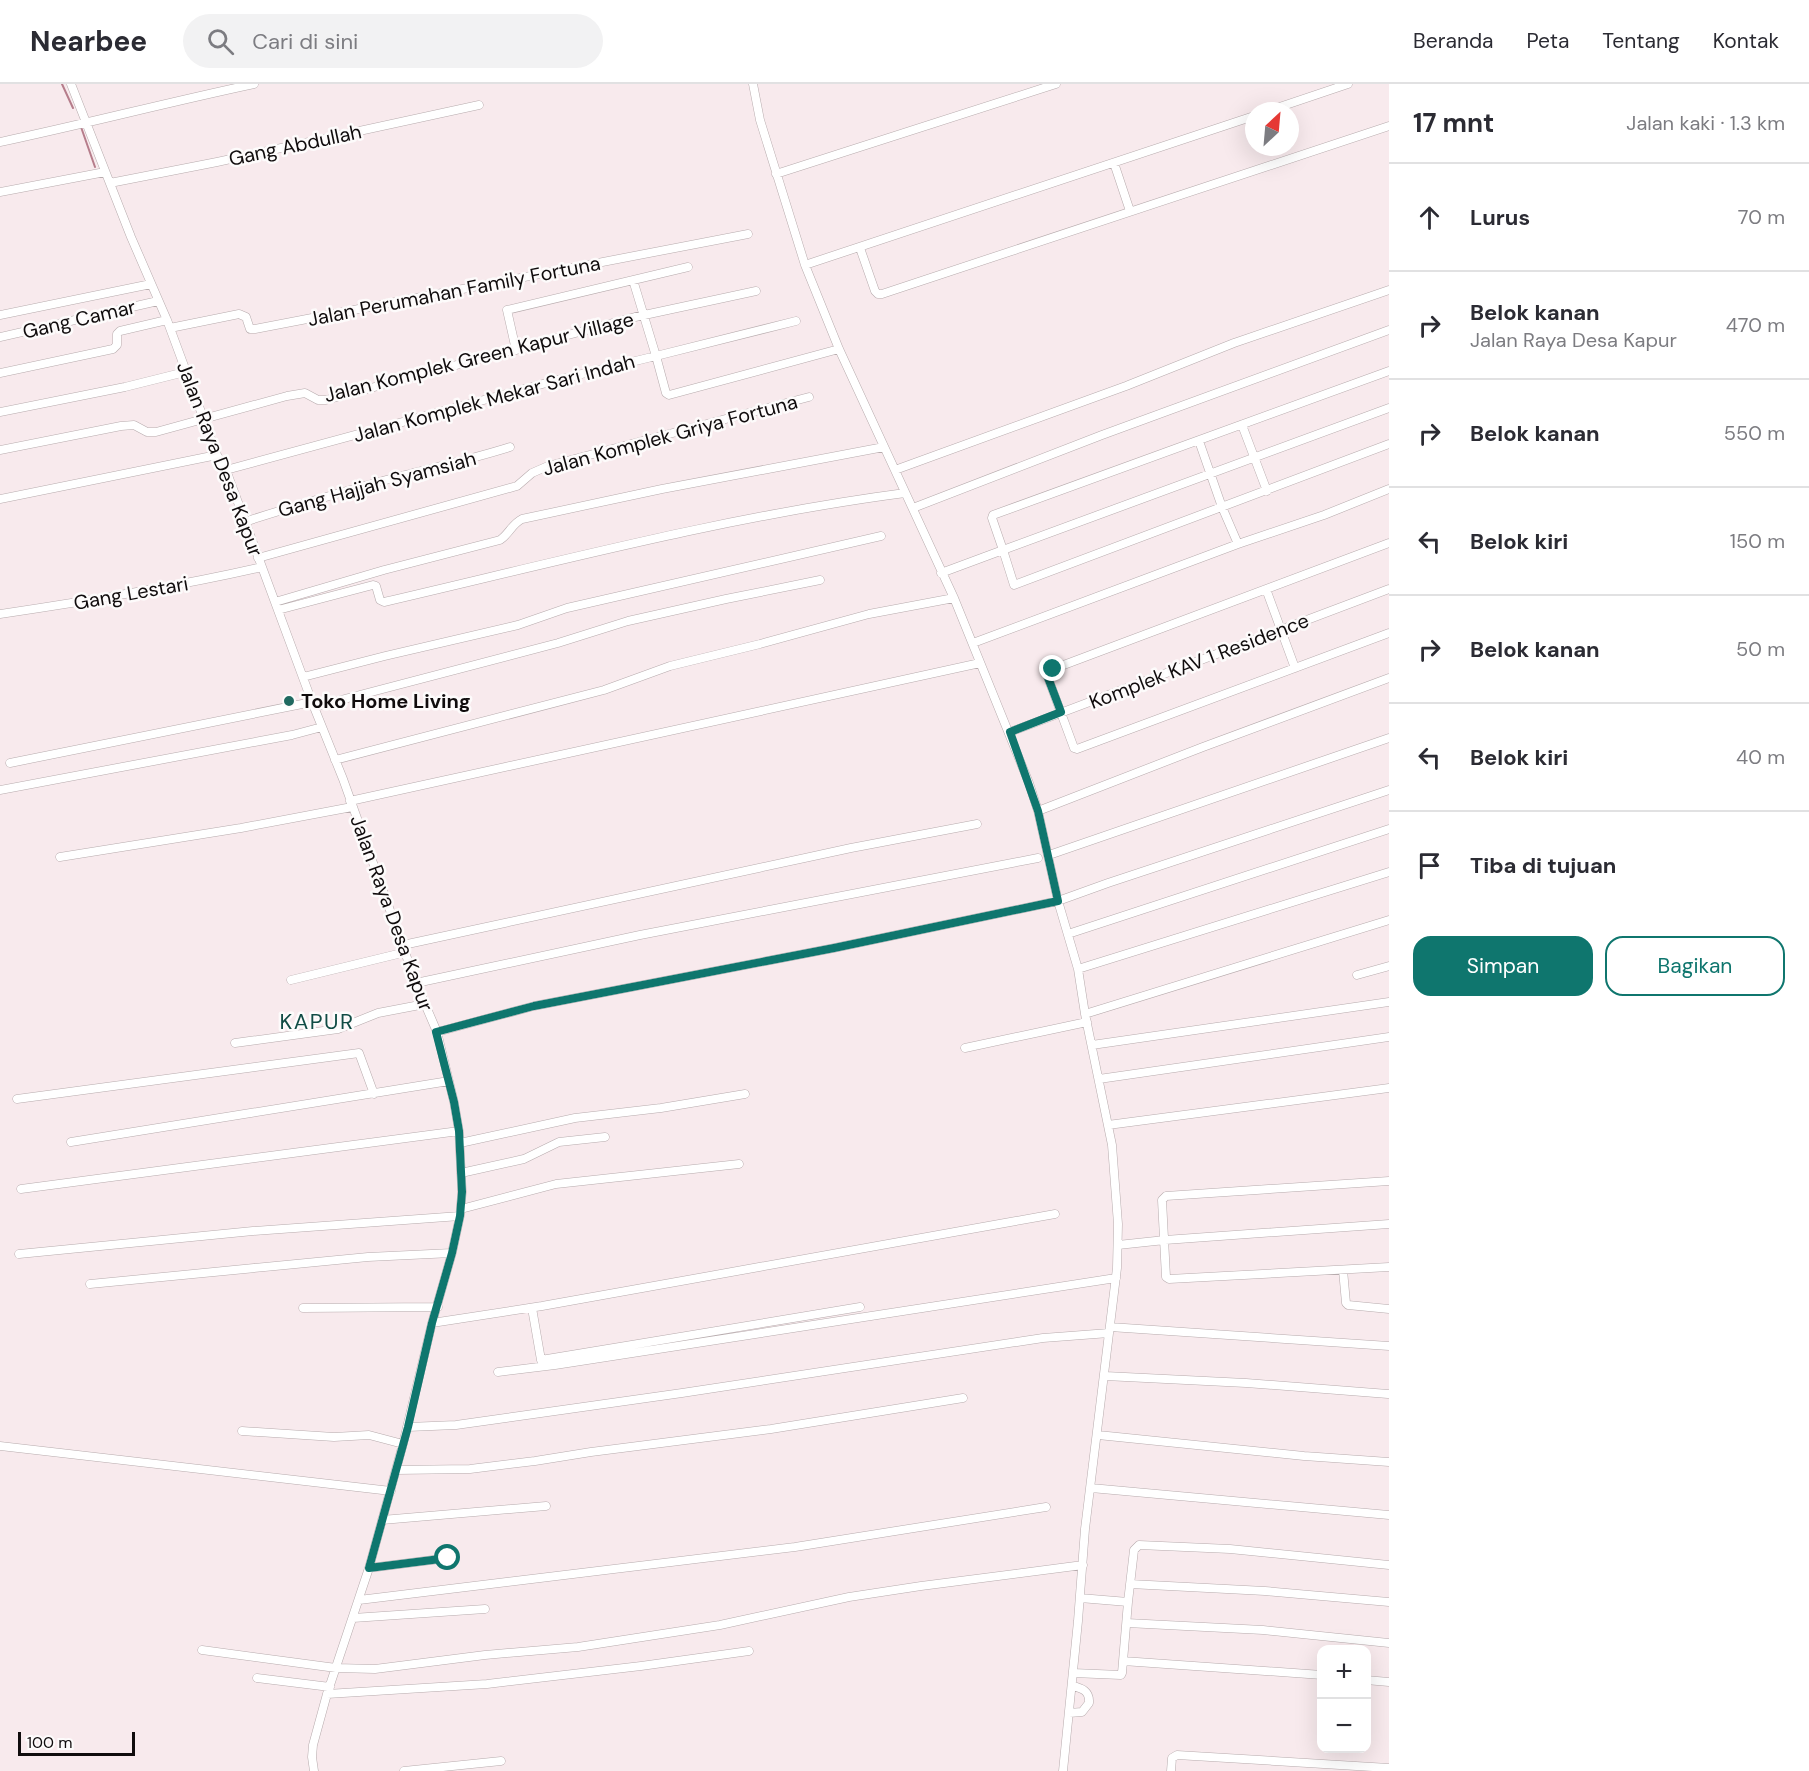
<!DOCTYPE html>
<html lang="id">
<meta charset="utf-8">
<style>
body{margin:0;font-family:"DM Sans",sans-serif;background:#f2f2f3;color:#2b2b33}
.controls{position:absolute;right:18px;bottom:18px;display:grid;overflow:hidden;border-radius:12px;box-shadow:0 6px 24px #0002}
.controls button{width:54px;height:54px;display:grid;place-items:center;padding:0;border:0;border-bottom:2px solid #e1e1e2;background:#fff;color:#2b2b33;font:30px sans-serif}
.compass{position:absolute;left:1245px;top:18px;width:54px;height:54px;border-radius:50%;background:#fff;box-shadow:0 6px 24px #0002;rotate:26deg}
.scale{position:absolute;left:18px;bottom:15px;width:117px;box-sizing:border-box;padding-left:6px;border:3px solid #100c0d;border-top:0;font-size:16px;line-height:21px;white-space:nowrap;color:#100c0d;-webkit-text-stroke:4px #fdfbfb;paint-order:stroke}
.stop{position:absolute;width:18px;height:18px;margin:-14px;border:4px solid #0f766e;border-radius:50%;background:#fff}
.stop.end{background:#0f766e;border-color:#fff;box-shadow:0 2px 6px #0008}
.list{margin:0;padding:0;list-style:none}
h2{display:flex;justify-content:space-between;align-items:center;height:78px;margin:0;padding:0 24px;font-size:26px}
h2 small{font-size:20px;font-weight:400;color:#7c7c81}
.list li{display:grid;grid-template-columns:39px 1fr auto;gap:18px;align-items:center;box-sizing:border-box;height:108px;padding:0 24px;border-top:2px solid #e1e1e2}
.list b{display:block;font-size:22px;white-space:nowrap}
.list p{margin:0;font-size:20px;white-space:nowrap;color:#7c7c81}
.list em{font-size:20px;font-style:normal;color:#7c7c81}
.actions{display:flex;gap:12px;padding:18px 24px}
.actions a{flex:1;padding:14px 0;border:2px solid #0f766e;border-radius:18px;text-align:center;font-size:21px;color:#0f766e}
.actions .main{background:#0f766e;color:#fff}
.icon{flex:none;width:33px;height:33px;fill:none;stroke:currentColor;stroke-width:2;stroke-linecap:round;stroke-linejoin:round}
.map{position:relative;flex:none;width:1389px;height:1687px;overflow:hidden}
header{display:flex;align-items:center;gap:36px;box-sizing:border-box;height:84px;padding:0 30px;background:#fff;border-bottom:2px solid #e1e1e2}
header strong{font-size:28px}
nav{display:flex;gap:33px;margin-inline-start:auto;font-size:21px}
.search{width:420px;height:54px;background:#f2f2f3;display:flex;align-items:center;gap:15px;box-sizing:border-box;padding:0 21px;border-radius:33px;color:#7c7c81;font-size:22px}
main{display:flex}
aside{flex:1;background:#fff}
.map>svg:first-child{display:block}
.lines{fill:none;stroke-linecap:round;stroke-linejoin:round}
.stream{stroke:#b67d8b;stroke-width:2}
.minor-casing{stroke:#b7abad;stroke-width:9}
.minor{stroke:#fff;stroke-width:8}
.route{stroke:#0f766e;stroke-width:8}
.poi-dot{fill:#206960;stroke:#fdfbfb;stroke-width:2}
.labels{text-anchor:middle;stroke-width:5;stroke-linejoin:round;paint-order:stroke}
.street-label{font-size:20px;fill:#100c0d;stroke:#fdfbfb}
.poi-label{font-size:20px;font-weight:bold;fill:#100c0d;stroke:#fdfbfb;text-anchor:start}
.quarter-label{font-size:22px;letter-spacing:1.5px;fill:#114c45;stroke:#fdfbfb}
</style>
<header>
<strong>Nearbee</strong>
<div class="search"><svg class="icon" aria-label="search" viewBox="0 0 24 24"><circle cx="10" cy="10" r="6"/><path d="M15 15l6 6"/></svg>Cari di sini</div>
<nav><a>Beranda</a><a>Peta</a><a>Tentang</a><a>Kontak</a></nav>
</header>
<main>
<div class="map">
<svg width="1389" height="1687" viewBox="0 0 1389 1687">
<rect width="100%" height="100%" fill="#f8eaed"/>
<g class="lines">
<!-- stream -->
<path class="stream" d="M62 0 73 24
M81 43 95 83"/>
<defs>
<path id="minor" d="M71 0 131 153 167 236 217 371 226 386 312 618 343 695 416 899 437 948 454 1018 459 1047 462 1108 460 1132 452 1169 432 1239 403 1360 369 1484 327 1610 313 1661 312 1673 314 1687
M753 0 760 36 805 181 839 265 954 514 1029 699 1038 727 1058 817 1078 885 1085 930 1112 1061 1118 1140 1117 1184 1085 1445 1078 1537 1063 1687
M1268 27 1348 0
M0 58C85 40 169 18 254 0
M1114 79 1130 127
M776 90 1056 0
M110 99 217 78 479 21
M0 108 105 88
M860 164 875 207 878 210H882L1389 42
M805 181 1254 32
M633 196 656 272 796 237
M0 231 151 200
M170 244 239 230 246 233 250 245H255L748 150
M0 253 158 217
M516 266 507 226 688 183
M0 289 113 265 117 261V250L120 247 167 236
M1389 324 1003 466 1014 501 1389 360
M0 328 125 303 185 288
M1242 341 1267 407
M1199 357 1222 423 1238 460
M0 366 121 342 134 341 147 348H156L287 312 305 309 318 316H326L635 233 756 207
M226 386 561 295 656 272 666 309 669 311 839 265
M895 386 1126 302 1234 259 1389 206
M0 415 217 371
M913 424 1102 351 1389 246
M244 438C291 423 338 409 386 396 427 385 469 376 510 363
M1389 459 1053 585 1049 587 1047 591 1074 664 1077 665 1389 549
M258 474 517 402 532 389 548 382 809 313
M941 489 1003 466 992 434 993 431 1389 287
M1266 505 1295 584
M275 518 384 486 500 456C509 450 512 440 522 435L662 405 884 363
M278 526 373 501 376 502 380 516 384 518C556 478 729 432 905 409
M0 530C88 517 175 503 262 483
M973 559 1238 460 1324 431 1389 405
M303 593 385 572 518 541 567 524 881 452
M314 623 558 559 628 537 726 515 820 496
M1010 648 1389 505
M335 676 604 606 670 582 760 560 869 530 954 514
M10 679 312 618
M0 706 292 651 322 643
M350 717 980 579
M1038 727 1203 663 1389 594
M1049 771 1389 654
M60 773 241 744 352 723
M1068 850 1389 745
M403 861 851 764 977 740
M1078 885 1389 788
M1357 891 1389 882
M291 896 406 868
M416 899 640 851 1038 774
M1085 930 1389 836
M437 948 534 922 834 864 1058 817 1108 799 1389 706
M235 959 338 945 378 929 425 920
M1092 961 1389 918
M965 964 1087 938
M1099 995 1389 953
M17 1015 359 969 374 1010
M1108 1041 1389 1004
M71 1058 449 997
M460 1059 575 1034 661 1024 745 1010
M461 1089 524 1075 559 1058 605 1053
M1389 1097 1166 1112 1162 1116 1166 1193 1169 1195 1389 1183
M21 1105 459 1047
M461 1125 556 1100 739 1080
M1118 1161 1165 1156 1389 1140
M19 1170 253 1147 460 1132
M1343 1186 1346 1219 1348 1221 1389 1225
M90 1200 368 1173 452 1169
M303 1224 438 1223
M532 1224 541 1276 860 1223
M432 1239 542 1222 1055 1130
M1110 1243 1389 1262
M498 1288 555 1281 1116 1194
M1105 1292 1246 1299 1388 1310
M408 1343 456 1341 682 1309 1043 1254 1109 1249
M242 1347 334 1353 369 1351 403 1360
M1098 1351 1304 1372 1389 1378
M0 1362 391 1407
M396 1386 470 1385 535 1377 591 1368 771 1345 963 1314
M1091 1404 1389 1431
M382 1436 546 1422
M369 1484 448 1474
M1130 1500 1265 1507 1389 1518
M359 1516 795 1463 1046 1423
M1128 1518 1134 1466 1139 1461 1230 1465 1389 1481
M353 1534 485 1525
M1127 1539 1263 1546 1389 1559
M202 1566 336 1584 375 1585 485 1571 578 1563 720 1541 849 1513 921 1502 1083 1481
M1123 1577 1322 1591
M1073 1589 1121 1591 1122 1589 1128 1518 1080 1514
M257 1594 330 1603
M1366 1596 1389 1598
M327 1610 487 1600 641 1582 749 1567
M1069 1629 1082 1628 1089 1619C1090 1607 1082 1604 1072 1602
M404 1687 501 1677
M1171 1687 1172 1674 1177 1671 1389 1684"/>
</defs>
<!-- minor casing -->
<use href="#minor" class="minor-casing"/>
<!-- minor -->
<use href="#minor" class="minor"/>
</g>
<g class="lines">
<!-- route -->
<path class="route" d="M448 1474 369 1484 408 1343 432 1239 452 1169 460 1132 462 1108 459 1047 454 1018 436 948 534 922 834 864 1058 817 1038 727 1010 648 1061 628 1047 591 1049 586 1053 585"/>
</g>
<!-- markers -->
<circle class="poi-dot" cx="289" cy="617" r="6"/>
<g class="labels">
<!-- street labels -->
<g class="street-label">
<text transform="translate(295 61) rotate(-12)" y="7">Gang Abdullah</text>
<text transform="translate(454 207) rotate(-11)" y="7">Jalan Perumahan Family Fortuna</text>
<text transform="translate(79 235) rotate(-13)" y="7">Gang Camar</text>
<text transform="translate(479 273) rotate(-14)" y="7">Jalan Komplek Green Kapur Village</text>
<text transform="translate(494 314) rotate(-15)" y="7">Jalan Komplek Mekar Sari Indah</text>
<text transform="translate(670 351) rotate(-15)" y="7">Jalan Komplek Griya Fortuna</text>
<text transform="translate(220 375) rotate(69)" y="7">Jalan Raya Desa Kapur</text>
<text transform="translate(377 400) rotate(-15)" y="7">Gang Hajjah Syamsiah</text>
<text transform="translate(131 509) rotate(-10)" y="7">Gang Lestari</text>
<text transform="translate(1199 577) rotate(-21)" y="7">Komplek KAV 1 Residence</text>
<text transform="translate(392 829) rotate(70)" y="7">Jalan Raya Desa Kapur</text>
</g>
<!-- poi labels -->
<g class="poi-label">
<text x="301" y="624">Toko Home Living</text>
</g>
<!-- quarter labels -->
<g class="quarter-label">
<text x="317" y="945">KAPUR</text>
</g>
</g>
</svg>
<div class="controls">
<button>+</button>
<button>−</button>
</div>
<svg class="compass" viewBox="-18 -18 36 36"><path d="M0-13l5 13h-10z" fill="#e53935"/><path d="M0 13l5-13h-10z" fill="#7c7c81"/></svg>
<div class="scale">100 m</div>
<div class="stop" style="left:448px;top:1474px"></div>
<div class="stop end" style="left:1053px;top:585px"></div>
</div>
<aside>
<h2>17 mnt<small>Jalan kaki · 1.3 km</small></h2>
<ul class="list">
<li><svg class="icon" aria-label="ahead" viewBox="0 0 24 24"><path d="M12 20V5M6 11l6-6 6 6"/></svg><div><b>Lurus</b></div><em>70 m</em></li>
<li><svg class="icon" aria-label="right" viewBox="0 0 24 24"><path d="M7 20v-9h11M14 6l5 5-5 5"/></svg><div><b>Belok kanan</b><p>Jalan Raya Desa Kapur</p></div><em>470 m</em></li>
<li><svg class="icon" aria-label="right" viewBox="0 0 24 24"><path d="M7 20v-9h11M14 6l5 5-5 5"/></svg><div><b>Belok kanan</b></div><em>550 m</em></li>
<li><svg class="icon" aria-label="left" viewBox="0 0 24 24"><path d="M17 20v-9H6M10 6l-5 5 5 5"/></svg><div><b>Belok kiri</b></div><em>150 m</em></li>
<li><svg class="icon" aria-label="right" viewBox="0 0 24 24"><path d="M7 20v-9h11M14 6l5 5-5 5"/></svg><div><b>Belok kanan</b></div><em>50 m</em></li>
<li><svg class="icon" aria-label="left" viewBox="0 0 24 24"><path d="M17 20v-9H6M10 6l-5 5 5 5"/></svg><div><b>Belok kiri</b></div><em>40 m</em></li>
<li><svg class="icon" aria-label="arrive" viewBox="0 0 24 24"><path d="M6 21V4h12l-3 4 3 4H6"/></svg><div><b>Tiba di tujuan</b></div></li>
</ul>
<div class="actions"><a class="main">Simpan</a><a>Bagikan</a></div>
</aside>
</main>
